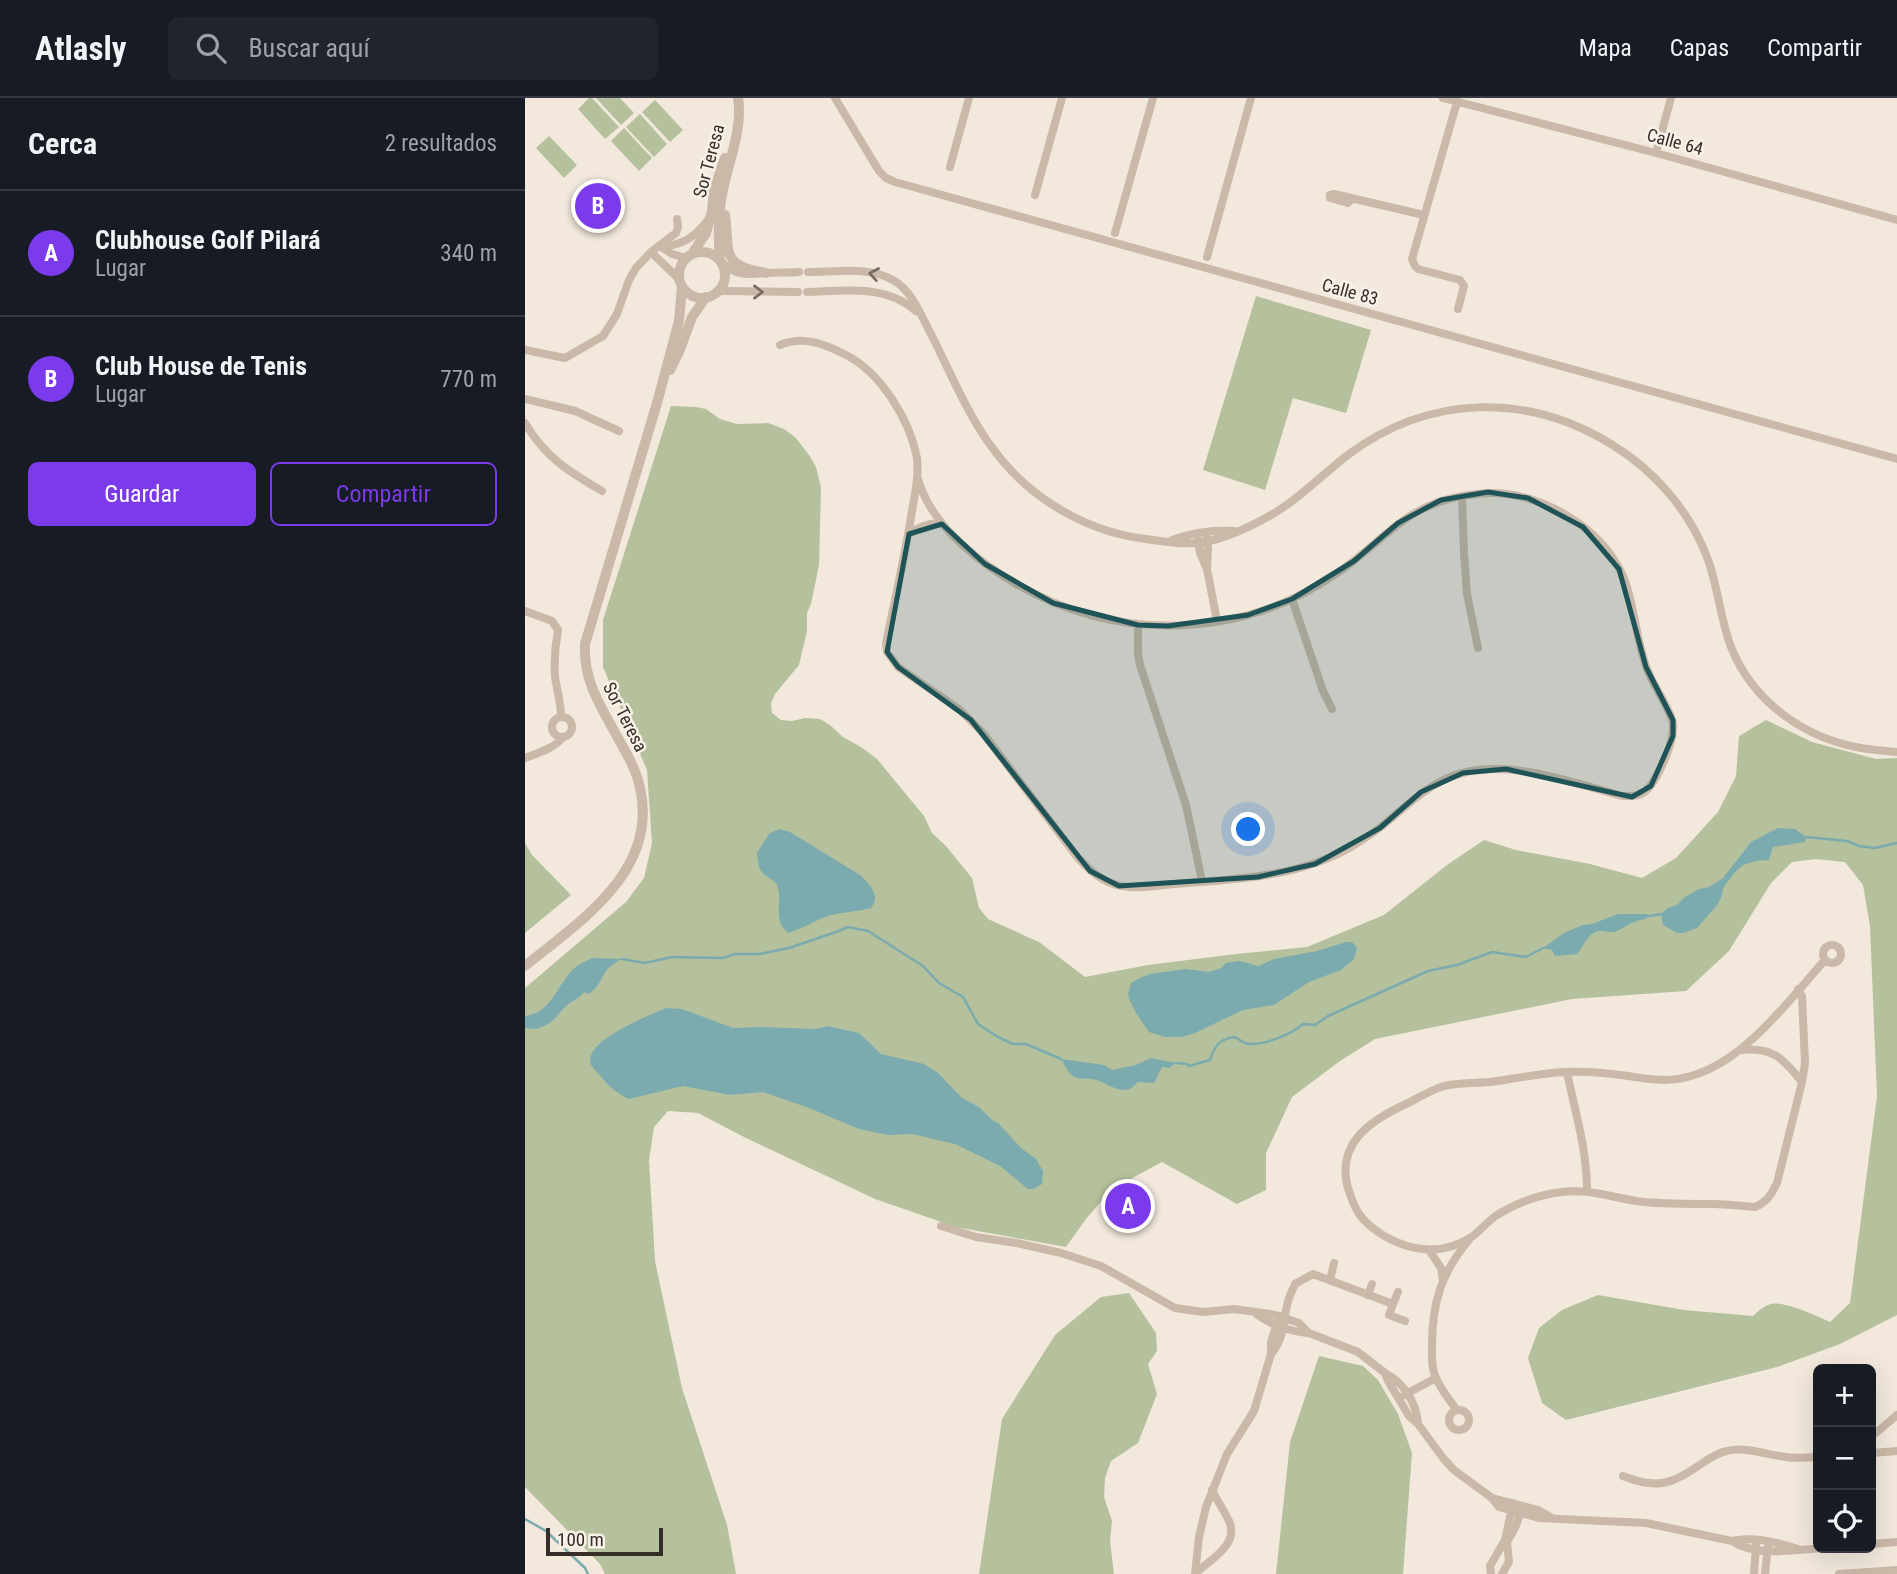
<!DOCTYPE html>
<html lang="es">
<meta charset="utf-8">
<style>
body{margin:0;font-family:"Roboto Condensed",sans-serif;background:#20242c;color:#f1f3f6}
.controls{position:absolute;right:21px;bottom:21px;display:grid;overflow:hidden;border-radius:10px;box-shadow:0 7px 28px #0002}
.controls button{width:63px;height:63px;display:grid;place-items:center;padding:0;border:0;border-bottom:2px solid #363941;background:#171b24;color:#f1f3f6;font:35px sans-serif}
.scale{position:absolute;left:21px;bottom:18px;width:117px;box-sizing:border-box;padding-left:7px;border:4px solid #372d28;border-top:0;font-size:19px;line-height:24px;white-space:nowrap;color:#372d28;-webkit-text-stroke:5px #f9f2e8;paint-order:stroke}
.you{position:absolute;left:724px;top:732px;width:24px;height:24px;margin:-18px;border:5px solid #fff;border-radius:50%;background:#1a73e8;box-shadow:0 0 0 10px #1a73e833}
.badge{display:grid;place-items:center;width:46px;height:46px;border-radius:50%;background:#7c3aed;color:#fff;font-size:23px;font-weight:700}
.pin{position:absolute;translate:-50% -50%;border:4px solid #fff;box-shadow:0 2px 7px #0006}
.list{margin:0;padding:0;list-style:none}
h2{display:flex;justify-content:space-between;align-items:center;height:91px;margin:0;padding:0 28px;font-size:30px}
h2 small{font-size:23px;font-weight:400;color:#9ea1a6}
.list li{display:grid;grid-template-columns:46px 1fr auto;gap:21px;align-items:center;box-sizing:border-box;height:126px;padding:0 28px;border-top:2px solid #363941}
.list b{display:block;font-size:26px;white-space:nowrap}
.list p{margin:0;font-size:23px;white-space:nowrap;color:#9ea1a6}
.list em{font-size:23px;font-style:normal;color:#9ea1a6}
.actions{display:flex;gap:14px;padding:21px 28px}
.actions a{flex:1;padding:16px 0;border:2px solid #7c3aed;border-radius:10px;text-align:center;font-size:24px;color:#7c3aed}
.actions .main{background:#7c3aed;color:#fff}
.icon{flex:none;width:38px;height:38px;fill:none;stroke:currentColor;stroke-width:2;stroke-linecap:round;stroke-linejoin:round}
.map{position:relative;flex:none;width:1372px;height:1476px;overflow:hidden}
header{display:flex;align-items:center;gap:42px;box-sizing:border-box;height:98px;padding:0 35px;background:#171b24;border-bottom:2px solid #363941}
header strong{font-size:33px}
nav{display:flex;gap:38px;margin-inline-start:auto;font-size:24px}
.search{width:490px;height:63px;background:#20242c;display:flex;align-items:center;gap:18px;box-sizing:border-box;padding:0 24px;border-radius:10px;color:#9ea1a6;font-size:26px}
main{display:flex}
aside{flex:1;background:#171b24}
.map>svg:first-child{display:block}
.green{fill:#b4c19c}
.water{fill:#7babaf}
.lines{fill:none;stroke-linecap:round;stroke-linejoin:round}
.stream{stroke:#7babaf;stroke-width:2.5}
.minor{stroke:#cab8a8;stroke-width:8}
.tertiary{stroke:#cab8a8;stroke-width:10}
.oneway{stroke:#796c62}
.marked{fill:#1e5358;fill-opacity:0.2;stroke:#1e5358;stroke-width:5;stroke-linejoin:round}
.labels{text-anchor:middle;stroke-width:5;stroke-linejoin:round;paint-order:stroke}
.street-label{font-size:18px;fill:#372d28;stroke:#f9f2e8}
</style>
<header>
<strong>Atlasly</strong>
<div class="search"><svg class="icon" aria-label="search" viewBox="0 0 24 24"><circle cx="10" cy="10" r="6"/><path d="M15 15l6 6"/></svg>Buscar aquí</div>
<nav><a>Mapa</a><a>Capas</a><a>Compartir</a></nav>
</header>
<main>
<aside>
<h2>Cerca<small>2 resultados</small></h2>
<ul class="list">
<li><span class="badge">A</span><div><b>Clubhouse Golf Pilará</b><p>Lugar</p></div><em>340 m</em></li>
<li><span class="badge">B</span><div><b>Club House de Tenis</b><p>Lugar</p></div><em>770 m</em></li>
</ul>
<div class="actions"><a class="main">Guardar</a><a>Compartir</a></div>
</aside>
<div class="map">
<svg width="1372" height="1476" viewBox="0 0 1372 1476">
<rect width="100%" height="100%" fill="#f2e8dc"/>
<!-- green -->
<path class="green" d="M64 0H67L94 29 80 41 53 11Z
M71 0H95L109 15 96 27Z
M130 2 158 32 145 44 117 14Z
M115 16 142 46 129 59 101 29Z
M99 30 127 60 114 73 86 43Z
M24 38 52 67 39 80 11 50Z
M731 198 846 232 821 315 768 300 740 392 678 372Z
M146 308 171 309 181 311 195 321 212 326 243 325 259 331 271 340 284 357 291 369 296 389 294 467 286 506 282 515V533L274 567 250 596 246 605 247 615 256 622 267 623 280 620 295 621 305 627 318 639 336 649 352 661 399 718 407 735 421 748 447 780 454 810 463 821 514 844 560 879 623 867 711 856 782 849 859 817 922 767 959 742 991 752 1065 766 1117 780 1151 760 1193 714 1211 678 1214 638 1241 622 1287 644 1351 661 1372 660V1217L1315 1246 1252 1269 1041 1322 1017 1305 1003 1260 1014 1230 1037 1212 1073 1197 1159 1212 1228 1218C1232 1214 1240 1207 1246 1206 1260 1203 1292 1218 1305 1224L1325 1205 1352 998 1345 828 1338 787 1320 764 1291 761 1267 764 1246 785 1204 853 1161 893 1047 901 850 941 815 963 767 999 741 1055V1092L712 1106 637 1064 587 1091 561 1121 541 1149 431 1129 350 1101 217 1038 173 1015 143 1013 129 1029 124 1062 130 1163 157 1290 202 1427 211 1476H80L75 1466 0 1389V890L101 804 119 780 127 745 122 672 78 569V522Z
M0 745 7 757 46 797 0 835Z
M604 1195 631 1235 632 1253 623 1266 632 1296 613 1345 586 1363 580 1380 579 1399 587 1423 585 1443 589 1476H454L477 1321 530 1237 576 1199Z
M794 1258 838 1268 853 1282 873 1316 887 1355 878 1476H751L765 1344Z"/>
<!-- water -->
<path class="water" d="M1253 730 1270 731 1281 739 1280 744 1248 749 1244 762 1231 763 1218 767 1209 775 1198 790 1197 797 1193 806 1172 830 1158 835H1152L1138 827 1136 816 1143 810 1152 807 1160 799 1174 791 1184 789 1198 780 1226 744Z
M254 731 265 734 335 777C345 787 356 797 346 810 331 814 315 814 300 819 288 824 276 831 263 835 246 821 259 803 252 787 249 781 244 781 239 776 233 771 233 763 232 755L244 736Z
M1093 816H1122L1125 818C1119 822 1115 822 1109 824 1101 827 1096 833 1087 834 1081 834 1076 831 1070 834 1061 839 1058 849 1052 856L1030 858 1027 852 1018 850 1039 835 1058 827 1067 826Z
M821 844H827L832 850 829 861 816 872 784 884 749 907 718 912 670 935 657 939H640L624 934 611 915 604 901 603 896 606 885 615 880 625 876 661 871 684 874 696 870 701 865 715 863 733 868 749 861 792 853Z
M67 860 97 861C73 873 82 882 64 896L59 894C54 901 46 903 40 909 35 914 30 922 23 926 20 928 16 928 13 931L0 930V918C28 915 32 884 52 868 56 865 62 863 67 860Z
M141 910 157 911 208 930 237 929 290 931 303 928 334 935 356 956 399 966 413 975 437 1000 454 1009 467 1022 473 1025 496 1050 511 1061 518 1073 517 1086 508 1091H503L475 1068 430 1046 387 1036 363 1037 334 1031 284 1010 238 994 205 997 158 988 104 1001C91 995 82 987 74 976 70 972 65 968 65 962 66 940 123 918 141 910Z
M626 960 651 965 644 970 637 969 629 985 613 984C598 1002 584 984 567 981 561 980 555 982 550 979 543 976 540 967 536 961L579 967 587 972 611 967Z"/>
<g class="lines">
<!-- stream -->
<path class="stream" d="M1281 739 1322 743 1334 748 1350 750 1372 745
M1125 818 1136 816
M97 861 120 865 147 859 198 860 210 856H234L264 850 311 834 323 829 343 833 398 868 414 885 438 899 453 926 473 939 488 946H501L536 961
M651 965 662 966 664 968 685 962C689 949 695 940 710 939 715 942 719 946 725 946 742 946 765 937 778 926L790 927 803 918 903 873 932 867 967 854 1001 859 1018 850
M0 1421 21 1433 60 1470 63 1476"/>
<!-- minor -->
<path class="minor" d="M310 0 354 73 361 80 370 84 1372 361
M918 0 1131 55 1372 122
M932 4 887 161 890 168 893 171 935 182 939 188 933 211
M1131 55 1146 0
M425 69 444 0
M510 97 537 0
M827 101 823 105 805 100V97L809 96 899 117
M590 135 628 0
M135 148 147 156 161 160
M136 149C158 147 170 139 183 122
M126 154 155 182
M682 159 726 0
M197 165C210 177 222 177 239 175 251 174 263 175 274 174
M283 174C310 174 344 168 368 182 388 193 397 220 408 240 426 276 442 315 466 348 501 398 560 434 621 441 642 444 665 448 685 443 710 437 742 421 763 406 784 391 803 372 824 356 904 297 1001 294 1086 346 1129 372 1164 412 1182 459 1193 488 1195 520 1206 549 1228 604 1279 640 1336 650 1348 652 1360 653 1372 654
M192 193 273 194
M282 194C319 193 361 186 391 213
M255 247C278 237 300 246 321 257 341 267 355 283 367 301 379 319 388 339 392 360 394 378 390 396 387 413 380 458 370 501 361 545L362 554 373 569 434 611 458 635 553 760C564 772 576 783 592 787 610 792 632 787 650 786 710 781 772 780 826 749 836 743 847 736 857 728 883 707 906 682 941 674 991 663 1048 685 1097 698 1104 698 1111 699 1118 695 1132 686 1153 637 1147 622 1141 603 1127 587 1121 568 1111 540 1110 511 1100 483 1082 436 1031 403 982 396 969 394 957 395 944 397 879 406 861 442 811 476 714 542 592 544 491 486 451 462 406 427 393 381
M0 252 40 260 78 238 92 216 104 182 111 170 126 154 151 135 153 129 152 121
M0 301 50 313 94 333
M0 325C21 360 43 373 77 393
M937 398 939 455 942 496 953 550
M681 434 683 451 682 471 692 523
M384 436C395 429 404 424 417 426
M673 441 675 455 681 469
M647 442C666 435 689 432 709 433
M767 501 798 593 807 611
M0 513 27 523 33 532C30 548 29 563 30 579 32 592 36 605 36 619
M613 527V556L615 567 661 707 677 783
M27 629a10 10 0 1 1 20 0a10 10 0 1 1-20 0Z
M0 660C13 655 30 650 38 639
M1298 856a9 9 0 1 1 18 0a9 9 0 1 1-18 0Z
M1273 891 1277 898 1280 965 1277 984 1252 1085C1246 1097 1242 1104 1230 1109 1216 1108 1202 1106 1188 1106 1165 1106 1142 1106 1119 1104 1090 1101 1066 1090 1036 1094 1014 1097 991 1105 972 1117 963 1123 956 1132 948 1138 933 1148 915 1153 898 1151 876 1149 853 1137 838 1121 831 1113 827 1103 824 1093 809 1047 844 1023 881 1006 893 1000 906 992 919 988 936 984 954 986 972 983 994 980 1016 975 1040 974 1061 973 1082 975 1103 978 1124 981 1144 985 1166 978 1220 963 1263 903 1300 862
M1216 952C1248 949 1258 960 1277 984
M1042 974C1050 1014 1062 1051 1062 1093
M416 1128 451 1139 491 1145 536 1155 576 1168 650 1210 678 1214 709 1211 745 1216 754 1218 774 1225 784 1235 833 1254 860 1275
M904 1152 916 1170 918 1182
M805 1182 809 1165
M843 1197 847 1186
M868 1206 864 1217 880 1223
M729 1214C743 1226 766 1234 784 1235
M746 1256V1244L753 1222
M879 1297 911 1280
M924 1322a10 10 0 1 1 20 0a10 10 0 1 1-20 0Z
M932 1312C924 1302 916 1291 911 1280 906 1270 907 1258 907 1248 907 1205 916 1175 944 1142
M893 1326C892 1305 878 1284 860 1275L863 1283 884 1318 893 1326 918 1360 929 1372 967 1400 974 1409 1014 1420 1121 1425 1207 1443C1230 1459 1271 1452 1298 1450
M1346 1339 1372 1317
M1346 1355 1372 1353
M1098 1378C1130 1391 1146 1387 1173 1368 1182 1362 1191 1355 1202 1353 1221 1348 1242 1357 1261 1359 1271 1361 1283 1359 1293 1359
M967 1400 1013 1412 1027 1420
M1207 1443C1228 1438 1252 1444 1273 1451
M1346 1446 1372 1444
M670 1476 674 1439 681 1409 702 1356 729 1313 746 1256C760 1239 757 1226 762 1208 763 1200 767 1193 770 1186L788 1176 868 1206 873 1194
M670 1476C684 1462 715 1447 704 1423 699 1412 692 1403 687 1392
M966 1476 965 1468 980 1442 988 1405
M977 1476 984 1464 982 1444 990 1430 998 1408
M1229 1476 1231 1448
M1240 1476 1243 1448
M1314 1476 1372 1472"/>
<!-- tertiary -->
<path class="tertiary" d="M200 117C205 156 195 167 241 175
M154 177a23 23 0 1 1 46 0a23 23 0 1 1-46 0Z
M167 156 181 135 187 113 189 92 200 60
M195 163C193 140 193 114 198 92 204 62 218 30 213 0
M145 272 154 254 167 219 181 199
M0 868C55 823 134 773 115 690 111 669 98 650 88 631 73 604 58 579 60 546L132 305 154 223 157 188"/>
</g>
<!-- one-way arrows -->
<defs><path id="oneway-chevron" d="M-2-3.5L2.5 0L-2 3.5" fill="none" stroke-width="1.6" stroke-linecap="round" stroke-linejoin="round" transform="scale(1.75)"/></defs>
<g class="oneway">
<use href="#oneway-chevron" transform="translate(349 176) rotate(-170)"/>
<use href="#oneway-chevron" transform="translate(233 194)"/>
</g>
<!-- marked area -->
<path class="marked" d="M963 394 1003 400 1058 429 1094 471 1121 569 1148 622V638L1126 688 1107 699 981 671 938 675 896 694 855 730 790 766 733 779 594 788 565 773 446 622 373 569 362 554 384 436 417 426 460 466 528 505 613 527 643 528 723 517 767 501 829 463 873 425 916 402Z"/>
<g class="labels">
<!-- street labels -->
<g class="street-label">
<text transform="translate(1150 44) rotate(15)" y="6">Calle 64</text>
<text transform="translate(184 63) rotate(-75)" y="6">Sor Teresa</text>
<text transform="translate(825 194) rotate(15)" y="6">Calle 83</text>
<text transform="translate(100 619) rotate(63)" y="6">Sor Teresa</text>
</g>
</g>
</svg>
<div class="controls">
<button>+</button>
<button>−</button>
<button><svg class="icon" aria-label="locate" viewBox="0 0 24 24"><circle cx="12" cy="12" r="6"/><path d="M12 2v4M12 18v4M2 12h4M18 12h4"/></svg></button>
</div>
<div class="scale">100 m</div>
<div class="you"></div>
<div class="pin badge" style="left:603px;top:1108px">A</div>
<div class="pin badge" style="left:73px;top:108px">B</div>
</div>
</main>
